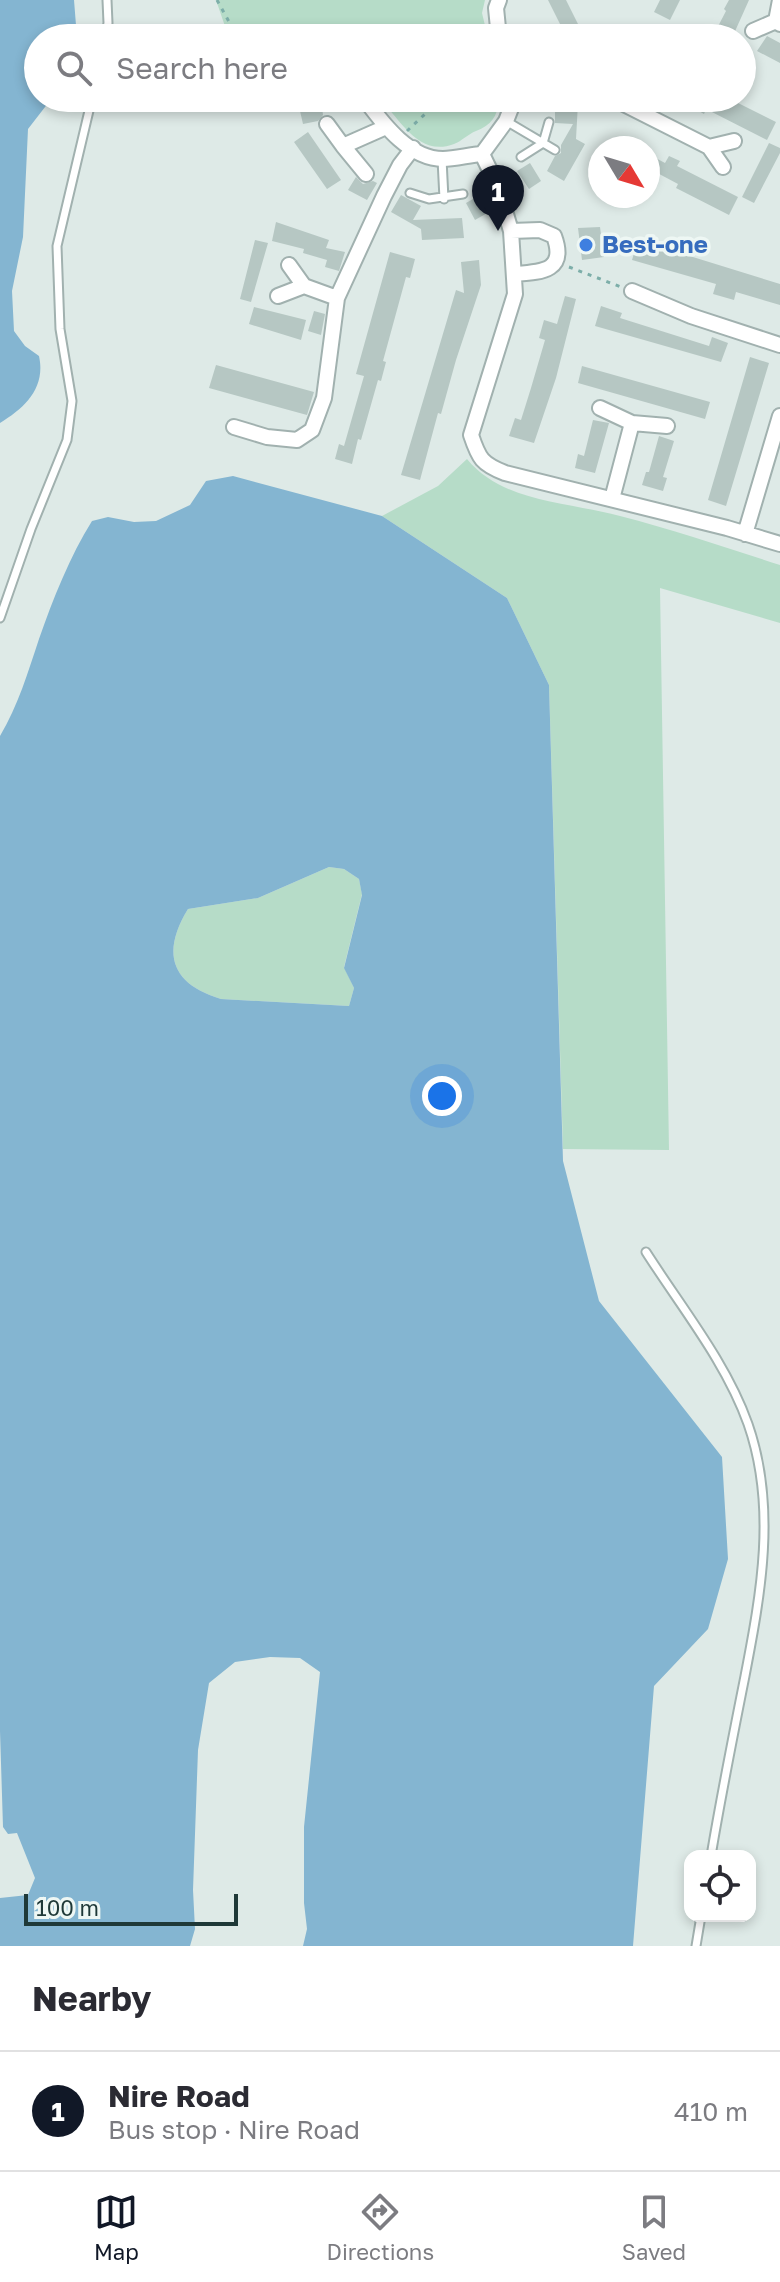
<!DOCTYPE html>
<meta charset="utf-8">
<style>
body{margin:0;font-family:"Golos Text",sans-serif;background:#f2f2f3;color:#2b2b33}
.controls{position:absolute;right:24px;bottom:24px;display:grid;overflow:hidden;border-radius:16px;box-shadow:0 4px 12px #0003}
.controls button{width:72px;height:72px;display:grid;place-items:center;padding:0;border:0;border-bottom:2px solid #e1e1e2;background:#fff;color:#2b2b33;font:40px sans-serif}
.compass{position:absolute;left:588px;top:136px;width:72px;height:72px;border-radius:50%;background:#fff;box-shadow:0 4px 12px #0003;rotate:128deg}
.scale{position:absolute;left:24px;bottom:20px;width:214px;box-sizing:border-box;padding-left:8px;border:4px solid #1f3938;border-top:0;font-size:22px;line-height:28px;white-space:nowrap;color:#1f3938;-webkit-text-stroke:6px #eef7f4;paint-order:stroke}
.you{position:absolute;left:442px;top:1096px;width:28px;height:28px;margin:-20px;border:6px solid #fff;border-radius:50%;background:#1a73e8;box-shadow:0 0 0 12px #1a73e833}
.badge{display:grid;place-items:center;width:52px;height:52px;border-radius:50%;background:#111827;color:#fff;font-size:26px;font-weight:700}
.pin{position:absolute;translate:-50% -66px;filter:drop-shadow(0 2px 4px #0008)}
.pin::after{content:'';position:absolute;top:42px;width:28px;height:24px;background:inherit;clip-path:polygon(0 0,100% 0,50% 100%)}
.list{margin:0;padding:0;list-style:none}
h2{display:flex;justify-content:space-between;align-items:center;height:104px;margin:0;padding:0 32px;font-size:34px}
h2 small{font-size:26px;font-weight:400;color:#7c7c81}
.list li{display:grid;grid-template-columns:52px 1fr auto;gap:24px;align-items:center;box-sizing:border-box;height:120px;padding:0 32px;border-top:2px solid #e1e1e2}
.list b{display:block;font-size:30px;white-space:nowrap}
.list p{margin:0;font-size:26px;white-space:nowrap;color:#7c7c81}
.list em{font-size:26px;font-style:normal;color:#7c7c81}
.icon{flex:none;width:44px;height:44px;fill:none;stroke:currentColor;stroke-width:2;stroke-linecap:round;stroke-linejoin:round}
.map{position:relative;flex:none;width:780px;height:1946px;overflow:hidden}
.search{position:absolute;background:#fff;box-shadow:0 4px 12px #0003;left:24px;right:24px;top:24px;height:88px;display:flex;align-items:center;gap:20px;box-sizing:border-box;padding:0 28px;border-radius:44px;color:#7c7c81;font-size:30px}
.sheet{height:224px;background:#fff}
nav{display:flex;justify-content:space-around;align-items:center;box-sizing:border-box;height:112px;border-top:2px solid #e1e1e2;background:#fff;font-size:22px;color:#7c7c81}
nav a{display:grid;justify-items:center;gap:4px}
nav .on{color:#111827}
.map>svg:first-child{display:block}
.green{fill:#b6dcc8}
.water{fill:#84b5d1;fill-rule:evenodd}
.building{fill:#b6c7c3}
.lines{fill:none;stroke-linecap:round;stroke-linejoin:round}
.service-casing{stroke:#a1b1af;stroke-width:11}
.minor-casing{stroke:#a1b1af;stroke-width:18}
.path{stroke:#7daea9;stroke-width:3;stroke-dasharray:4 6;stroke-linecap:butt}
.service{stroke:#fff;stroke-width:7}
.minor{stroke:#fff;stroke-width:14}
.shop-dot{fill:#3f7fe0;stroke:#eef7f4;stroke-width:3}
.labels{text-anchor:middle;stroke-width:7;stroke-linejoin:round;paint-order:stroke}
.shop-label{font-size:24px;font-weight:bold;fill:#366cbe;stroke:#eef7f4;text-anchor:start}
</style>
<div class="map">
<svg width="780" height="1946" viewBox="0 0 780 1946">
<rect width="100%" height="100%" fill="#deeae7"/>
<!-- green -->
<path class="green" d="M216 0H485L482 13 488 38H229Z
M378 98H498C499 115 492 125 476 131 468 134 462 141 454 144 417 158 400 117 378 98Z
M467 459C503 503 569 502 620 516 674 530 727 548 780 565V623L660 588 669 1150 563 1149 549 685 507 598 382 516 438 486Z
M329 867 344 869 359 879 362 894 344 967 354 988 349 1006 221 999C171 984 161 953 188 909L258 898Z"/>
<!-- water -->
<path class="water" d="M0 0H74L77 38H38V98H52L28 129 23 237 12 291 14 331 25 346 39 356C46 388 25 408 0 423Z
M233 476 382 516 507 598 549 685 563 1161 599 1301 722 1457 728 1559 708 1629 654 1686 633 1946H303L307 1929 304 1903V1827L320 1672 300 1658 270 1657 235 1662 209 1683 198 1750 193 1890 195 1929 190 1946H0V1898L28 1895 35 1878 17 1833 8 1834 3 1827 0 1731V736C18 706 28 672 39 639 53 599 70 556 92 521L108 517 134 522 156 521 190 505 206 481ZM329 867 344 869 359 879 362 895 344 968 354 988 349 1006 221 999C171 984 161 953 188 909L258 898Z"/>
<!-- building -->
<path class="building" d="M548 0H566L585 38H567Z
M660 0H680L670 20 654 12Z
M729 0H749L732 38H712L726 11 724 9Z
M767 36 780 43V63L757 51Z
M676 98H728L776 122 767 140 706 109 704 114Z
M555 102 578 103 576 139 585 144 564 181 547 171 555 156 561 153V145L573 124 555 123Z
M322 107 323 115 318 121 303 124 300 111Z
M308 132 341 180 327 189 294 142Z
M769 143 780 148V153L754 203 742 197Z
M648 154 665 163 669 156 680 161 677 166 738 197 729 215 676 188 678 184 648 168Z
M530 163 541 181 529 189 517 171Z
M356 177 363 184 373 181 377 183 367 200 348 190Z
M401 195 421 206 413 220 462 218 464 238 422 240 421 229 391 212Z
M480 195 489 212 475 220 466 203Z
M276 222 329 240 326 248 345 252 339 271 325 267 327 260 303 253 304 249 272 241Z
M600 227 604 257 582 260 578 228Z
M255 240 268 243 251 302 240 299Z
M638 240 780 284V305L736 292 734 300 713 294 716 284 632 260Z
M390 252 415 259 410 278 406 277 383 361 386 362 381 381 378 380 361 440 358 439 352 464 335 459 339 444 344 446 364 376 356 374Z
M479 260 481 285 456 360 441 414 438 413 420 480 401 475 456 290 464 293 461 262Z
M565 296 576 299 556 378 534 443 509 436 515 418 521 420 531 388 545 340 539 338 544 320 557 324Z
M601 306 622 313 620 318 709 346 712 337 728 343 721 362 595 326Z
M254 307 306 320 301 340 249 324Z
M314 311 325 314 321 335 308 331Z
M750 357 769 363 726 506 708 500Z
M216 365 314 392 307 415 209 388Z
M582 366 710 402 705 419 578 383Z
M593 420 609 423 595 473 575 468 578 454 584 456Z
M659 436 674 441 663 477 667 478 663 491 642 485 646 472H649Z"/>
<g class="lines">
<defs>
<path id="service" d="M105 38 108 23 107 0
M506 121 555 150
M521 157 543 143 549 122
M442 159 444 199
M410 193 429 199 463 194
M0 618 31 529 67 440 72 401 60 329 57 246 92 98
M646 1252C681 1307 726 1362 748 1424 777 1507 761 1593 745 1676 733 1736 721 1796 711 1856
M696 1946 701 1916"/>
<path id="minor" d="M780 0 776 21 780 24
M753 31 776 21
M499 38 496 8 499 0
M612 98 709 147 723 167
M367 102C384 125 410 159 443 159 455 159 469 155 482 154L506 121 515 98
M327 124 343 146
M709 147 734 141
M482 154 498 187 511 231 515 294 471 435C479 459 482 464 505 473L727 528 780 544
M366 174 343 146 386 127
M511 231 540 230 554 236C567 271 542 272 515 274
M289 265 304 286 337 298
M632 291 691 316 780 345
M278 296 304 286
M600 408 632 423
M234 427 267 437 297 440 312 430 324 398 337 298 384 196 400 165 413 148
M612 499 632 423 667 426
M745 534 780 416"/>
</defs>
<!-- service casing -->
<use href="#service" class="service-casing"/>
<!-- minor casing -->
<use href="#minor" class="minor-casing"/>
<!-- path -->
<path class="path" d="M217 0 238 38
M407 131 442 98
M569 267 621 287"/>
<!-- service -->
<use href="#service" class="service"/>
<!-- minor -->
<use href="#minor" class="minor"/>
</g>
<!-- markers -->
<circle class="shop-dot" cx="586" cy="245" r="8"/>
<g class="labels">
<!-- shop labels -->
<g class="shop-label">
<text x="602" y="253">Best-one</text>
</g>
</g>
</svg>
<div class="controls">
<button><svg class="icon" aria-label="locate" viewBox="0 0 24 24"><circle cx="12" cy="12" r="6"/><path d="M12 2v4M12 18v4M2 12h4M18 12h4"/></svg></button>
</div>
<svg class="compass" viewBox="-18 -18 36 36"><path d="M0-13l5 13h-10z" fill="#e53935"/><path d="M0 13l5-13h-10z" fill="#7c7c81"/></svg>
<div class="scale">100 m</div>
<div class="you"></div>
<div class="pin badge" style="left:498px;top:231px">1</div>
<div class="search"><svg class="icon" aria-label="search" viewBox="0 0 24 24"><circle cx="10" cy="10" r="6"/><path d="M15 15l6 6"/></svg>Search here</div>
</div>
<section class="sheet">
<h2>Nearby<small></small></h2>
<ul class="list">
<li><span class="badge">1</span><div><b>Nire Road</b><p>Bus stop · Nire Road</p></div><em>410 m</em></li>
</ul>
</section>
<nav>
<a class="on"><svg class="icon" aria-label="map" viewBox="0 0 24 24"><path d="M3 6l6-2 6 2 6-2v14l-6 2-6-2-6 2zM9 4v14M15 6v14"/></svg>Map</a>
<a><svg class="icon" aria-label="directions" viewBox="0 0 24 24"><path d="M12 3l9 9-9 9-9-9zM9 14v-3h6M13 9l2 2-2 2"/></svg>Directions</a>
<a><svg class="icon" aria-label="saved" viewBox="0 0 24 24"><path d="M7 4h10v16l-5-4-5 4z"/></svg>Saved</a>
</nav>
